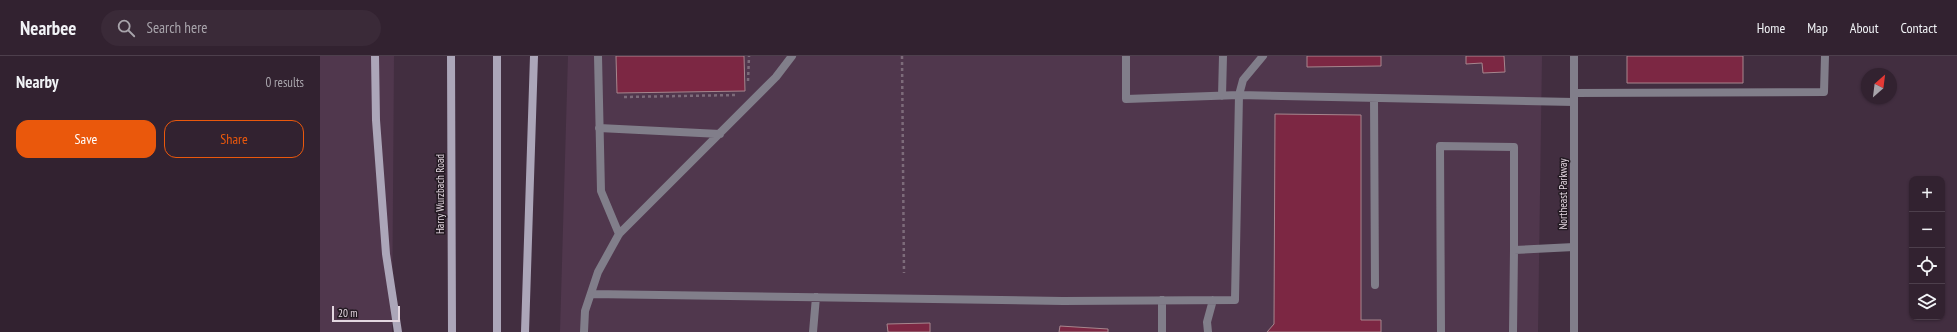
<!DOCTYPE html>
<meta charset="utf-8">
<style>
body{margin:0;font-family:"PT Sans Narrow",sans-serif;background:#3a2a38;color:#f1f3f6}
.controls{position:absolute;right:12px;bottom:12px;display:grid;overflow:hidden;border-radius:8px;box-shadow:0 1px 3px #0004}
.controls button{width:36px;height:36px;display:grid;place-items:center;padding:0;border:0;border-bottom:1px solid #4d3f4c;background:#322230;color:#f1f3f6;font:20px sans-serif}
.compass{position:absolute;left:1541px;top:12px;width:36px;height:36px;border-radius:50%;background:#322230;box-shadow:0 1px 3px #0004;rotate:28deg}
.scale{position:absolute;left:12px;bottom:10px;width:68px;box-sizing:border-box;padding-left:4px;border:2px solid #e3d6e0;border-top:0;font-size:11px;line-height:14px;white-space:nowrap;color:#e3d6e0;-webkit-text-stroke:3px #231a22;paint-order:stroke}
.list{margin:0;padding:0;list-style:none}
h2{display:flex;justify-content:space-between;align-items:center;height:52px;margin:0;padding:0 16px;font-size:17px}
h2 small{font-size:13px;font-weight:400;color:#a8a4ab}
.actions{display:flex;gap:8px;padding:12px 16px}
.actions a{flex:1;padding:9px 0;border:1px solid #ea580c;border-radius:12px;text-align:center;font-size:14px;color:#ea580c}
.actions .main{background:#ea580c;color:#fff}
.icon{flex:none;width:22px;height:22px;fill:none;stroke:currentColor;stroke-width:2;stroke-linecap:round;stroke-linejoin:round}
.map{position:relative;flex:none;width:1637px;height:276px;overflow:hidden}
header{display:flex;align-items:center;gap:24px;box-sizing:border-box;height:56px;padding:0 20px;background:#322230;border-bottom:1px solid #4d3f4c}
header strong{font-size:19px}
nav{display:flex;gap:22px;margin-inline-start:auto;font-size:14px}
.search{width:280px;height:36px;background:#3a2a38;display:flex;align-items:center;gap:10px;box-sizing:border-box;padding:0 14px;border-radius:22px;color:#a8a4ab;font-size:15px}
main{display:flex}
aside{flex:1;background:#322230}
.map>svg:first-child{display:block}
.built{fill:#50374d}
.building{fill:#7c2743;stroke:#a7868e}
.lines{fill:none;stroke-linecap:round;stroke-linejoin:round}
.path{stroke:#7d6b7a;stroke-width:2.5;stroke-dasharray:3 3;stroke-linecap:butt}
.service{stroke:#817e8a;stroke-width:8}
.minor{stroke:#817e8a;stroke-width:8}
.secondary{stroke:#aca6b9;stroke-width:8}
.labels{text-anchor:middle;stroke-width:3;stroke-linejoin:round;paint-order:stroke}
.street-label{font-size:11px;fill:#e3d6e0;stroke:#231a22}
</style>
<header>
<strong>Nearbee</strong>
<div class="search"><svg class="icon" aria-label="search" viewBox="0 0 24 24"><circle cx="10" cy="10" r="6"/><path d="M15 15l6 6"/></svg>Search here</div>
<nav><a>Home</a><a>Map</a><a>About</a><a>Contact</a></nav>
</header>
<main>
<aside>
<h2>Nearby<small>0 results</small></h2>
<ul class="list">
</ul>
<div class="actions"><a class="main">Save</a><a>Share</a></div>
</aside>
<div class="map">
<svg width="1637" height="276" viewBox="0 0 1637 276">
<rect width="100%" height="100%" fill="#422e40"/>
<!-- built -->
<path class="built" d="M0 0H74L72 276H0Z
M248 0H1222L1218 276H240Z"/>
<!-- building -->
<path class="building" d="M296 0H424L425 35 297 37Z
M987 0H1061V10L987 11Z
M1146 0H1184L1185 16 1163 17 1162 7 1146 8Z
M1307 0H1423V27H1307Z
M955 58 1041 59V264H1061V276H947L954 268Z
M610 267V276H568L567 268Z
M740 270 788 273V276H739Z"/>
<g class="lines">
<!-- path -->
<path class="path" d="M582 0 584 217
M428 25 429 0
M304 41 416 39"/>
<!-- service -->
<path class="service" d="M278 0 281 135 299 178
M806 0V43L919 39 923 24 943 0
M1254 37 1504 36 1505 0
M902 40 903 0
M1054 42 1055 229
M279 72 400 78
M271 238 743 245 915 244 919 39 1254 46
M264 276 265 255 278 216 299 178 456 21 472 0
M493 276 496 241
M842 276V244
M888 276 887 266 893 244
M1121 276 1120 90 1194 91V194
M1193 276 1194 194 1254 191"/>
<!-- minor -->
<path class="minor" d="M1254 276V0"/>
<!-- secondary -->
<path class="secondary" d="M55 0 56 64 66 198 78 276
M131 0 132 276
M177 0V276
M205 276 214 0"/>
</g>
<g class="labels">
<!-- street labels -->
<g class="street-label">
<text transform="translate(120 138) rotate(-90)" y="4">Harry Wurzbach Road</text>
<text transform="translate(1243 138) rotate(-90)" y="4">Northeast Parkway</text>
</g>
</g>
</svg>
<div class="controls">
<button>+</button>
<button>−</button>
<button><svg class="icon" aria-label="locate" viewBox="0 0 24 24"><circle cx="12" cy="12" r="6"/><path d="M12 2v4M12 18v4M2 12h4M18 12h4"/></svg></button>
<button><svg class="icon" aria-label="layers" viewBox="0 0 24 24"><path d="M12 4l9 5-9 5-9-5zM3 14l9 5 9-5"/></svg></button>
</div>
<svg class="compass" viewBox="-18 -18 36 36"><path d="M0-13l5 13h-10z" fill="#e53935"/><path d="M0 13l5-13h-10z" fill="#a8a4ab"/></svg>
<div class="scale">20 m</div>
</div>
</main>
